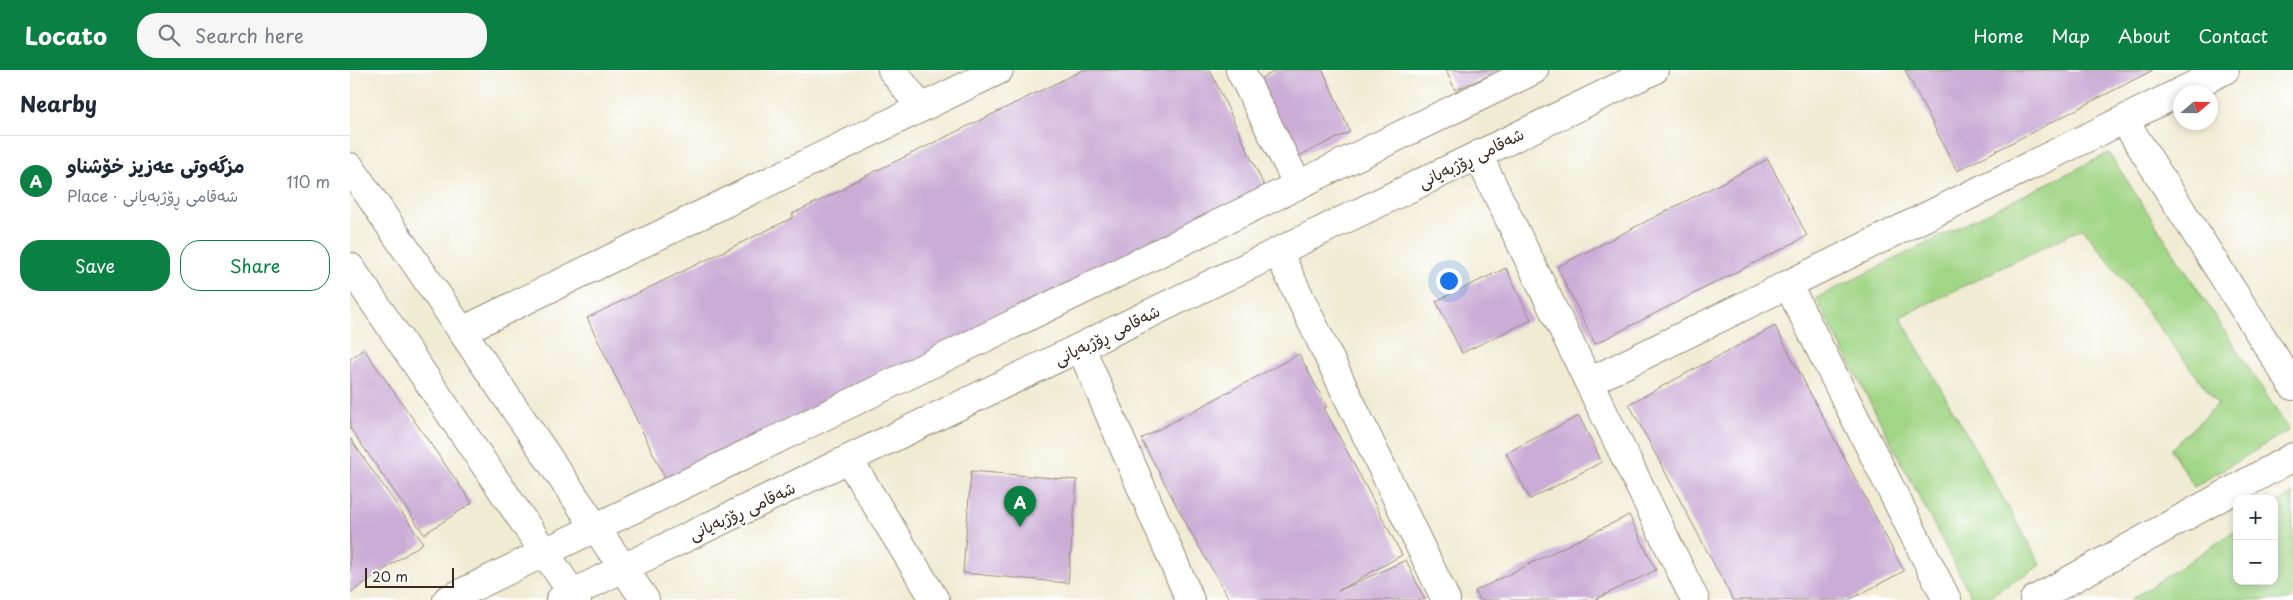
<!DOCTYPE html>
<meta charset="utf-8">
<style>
body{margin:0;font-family:"Playpen Sans","Playpen Sans Arabic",sans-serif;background:#f6f6f7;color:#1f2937}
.controls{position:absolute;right:15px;bottom:15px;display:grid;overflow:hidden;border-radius:10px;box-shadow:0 2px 8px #0003}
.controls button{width:45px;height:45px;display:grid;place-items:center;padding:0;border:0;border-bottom:1px solid #e0e1e3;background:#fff;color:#1f2937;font:25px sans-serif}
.compass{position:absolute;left:1823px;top:15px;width:45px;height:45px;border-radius:50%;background:#fff;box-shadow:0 2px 8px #0003;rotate:70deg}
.scale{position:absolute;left:15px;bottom:12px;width:89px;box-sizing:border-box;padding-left:5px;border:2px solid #3b2a1e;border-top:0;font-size:14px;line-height:18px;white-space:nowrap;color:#3b2a1e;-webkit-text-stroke:4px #fff;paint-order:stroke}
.you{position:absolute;left:1098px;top:210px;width:18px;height:18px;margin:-12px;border:4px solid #fff;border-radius:50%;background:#1a73e8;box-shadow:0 0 0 8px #1a73e833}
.badge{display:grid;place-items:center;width:32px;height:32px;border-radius:50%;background:#0b8043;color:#fff;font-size:16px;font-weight:700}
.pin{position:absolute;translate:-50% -41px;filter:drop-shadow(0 1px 2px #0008)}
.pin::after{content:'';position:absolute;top:26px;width:18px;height:15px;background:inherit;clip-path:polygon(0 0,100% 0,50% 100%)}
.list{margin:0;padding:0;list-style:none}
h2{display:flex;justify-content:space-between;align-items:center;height:65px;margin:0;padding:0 20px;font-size:21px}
h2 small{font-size:16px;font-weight:400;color:#747a83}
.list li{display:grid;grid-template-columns:32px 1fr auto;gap:15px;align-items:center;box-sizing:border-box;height:90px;padding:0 20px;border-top:1px solid #e0e1e3}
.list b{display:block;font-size:19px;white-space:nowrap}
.list p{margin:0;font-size:16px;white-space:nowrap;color:#747a83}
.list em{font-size:16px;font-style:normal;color:#747a83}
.actions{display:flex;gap:10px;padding:15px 20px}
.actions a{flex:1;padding:11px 0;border:1px solid #0b8043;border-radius:20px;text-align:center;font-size:18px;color:#0b8043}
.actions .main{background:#0b8043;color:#fff}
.icon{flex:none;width:28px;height:28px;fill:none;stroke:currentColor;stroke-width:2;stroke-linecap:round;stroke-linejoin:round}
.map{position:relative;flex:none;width:1943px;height:530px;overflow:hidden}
header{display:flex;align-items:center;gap:30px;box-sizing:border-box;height:70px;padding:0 25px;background:#0b8043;color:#fff}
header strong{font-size:24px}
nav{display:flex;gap:28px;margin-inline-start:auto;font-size:18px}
.search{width:350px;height:45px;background:#f6f6f7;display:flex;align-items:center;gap:12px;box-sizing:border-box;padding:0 18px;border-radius:20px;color:#747a83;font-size:19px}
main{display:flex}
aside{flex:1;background:#fff}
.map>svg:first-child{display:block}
.green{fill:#a1d686;stroke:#6e8052}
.building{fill:#caacd6}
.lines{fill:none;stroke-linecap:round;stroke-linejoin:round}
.minor-casing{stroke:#968a78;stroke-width:30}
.tertiary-casing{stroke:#968a78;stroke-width:30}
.minor{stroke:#fff;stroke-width:28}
.tertiary{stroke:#fff;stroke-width:28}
.labels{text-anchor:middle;stroke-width:4.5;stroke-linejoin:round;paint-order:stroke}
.street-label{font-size:16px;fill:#3b2a1e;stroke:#fff}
</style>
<header>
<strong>Locato</strong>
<div class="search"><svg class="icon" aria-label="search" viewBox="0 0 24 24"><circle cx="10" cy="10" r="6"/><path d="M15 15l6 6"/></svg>Search here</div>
<nav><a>Home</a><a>Map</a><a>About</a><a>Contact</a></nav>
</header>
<main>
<aside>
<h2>Nearby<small></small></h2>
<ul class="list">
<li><span class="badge">A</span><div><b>مزگەوتی عەزیز خۆشناو</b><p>Place · شەقامی ڕۆژبەیانی</p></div><em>110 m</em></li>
</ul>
<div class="actions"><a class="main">Save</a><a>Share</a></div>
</aside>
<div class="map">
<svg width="1943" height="530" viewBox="0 0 1943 530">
<rect width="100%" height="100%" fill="#fff"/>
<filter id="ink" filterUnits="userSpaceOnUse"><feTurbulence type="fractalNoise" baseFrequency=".02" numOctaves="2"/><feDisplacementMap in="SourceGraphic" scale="10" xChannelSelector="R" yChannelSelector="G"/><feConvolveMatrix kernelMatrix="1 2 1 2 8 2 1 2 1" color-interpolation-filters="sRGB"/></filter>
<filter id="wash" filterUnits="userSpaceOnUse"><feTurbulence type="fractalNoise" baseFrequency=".0096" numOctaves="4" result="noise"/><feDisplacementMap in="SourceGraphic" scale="20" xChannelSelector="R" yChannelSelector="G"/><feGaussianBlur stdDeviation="1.12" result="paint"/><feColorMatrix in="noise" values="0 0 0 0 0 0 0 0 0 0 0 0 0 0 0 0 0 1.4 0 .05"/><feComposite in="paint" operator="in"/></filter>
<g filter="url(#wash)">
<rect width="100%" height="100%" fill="#f0ebd3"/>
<!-- green -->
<path class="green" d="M1759 83 1939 360 1844 417 1821 379 1868 334 1733 158 1550 247 1691 495 1633 530H1623L1466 228Z
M1943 423V530H1780L1887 460V511H1924V435Z"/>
<g id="blocks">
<!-- building -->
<path class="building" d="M733 0H860L916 120 318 414 237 248 444 147 442 144 496 118 495 116Z
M928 0H973L1000 62 942 89 903 12Z
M1096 0H1152L1105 20Z
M1555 0H1803L1607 101Z
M1418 89 1457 166 1245 274 1207 197Z
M1156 198 1181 250 1112 283 1086 231Z
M1425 256 1554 501 1499 530H1383L1279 334Z
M14 279 122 433 74 464 0 358V289Z
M949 284 977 337 974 338 1052 485 988 521 1056 490 1075 530H880L845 470 791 369Z
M1229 346 1252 392 1180 429 1156 383Z
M0 368 73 473 0 523Z
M621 401 727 410 718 513 613 503Z
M1279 445 1306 500 1244 530H1129L1125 521Z"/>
</g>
</g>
<g filter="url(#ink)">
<use href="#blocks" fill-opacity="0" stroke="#968a78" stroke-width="1"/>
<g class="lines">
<defs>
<path id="minor" d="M542 0 571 38
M890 0 948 115
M1774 50 1943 316
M1128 85 1345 530
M928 182 1096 530
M1438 215 1597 530
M112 261 649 0
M731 278 840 530
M1239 312 1875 0
M499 390 585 530
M1684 530 1943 387"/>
<path id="tertiary" d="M0 97 295 530
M0 197 227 530
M97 530 1184 0
M210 530 273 498 1304 0"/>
</defs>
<!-- minor casing -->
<use href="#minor" class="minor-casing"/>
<!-- tertiary casing -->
<use href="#tertiary" class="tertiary-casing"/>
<!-- minor -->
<use href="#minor" class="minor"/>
<!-- tertiary -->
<use href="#tertiary" class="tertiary"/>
</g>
</g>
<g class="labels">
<!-- street labels -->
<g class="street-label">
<text transform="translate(1121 88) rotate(-26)" y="6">شەقامی ڕۆژبەیانی</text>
<text transform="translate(757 265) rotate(-26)" y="6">شەقامی ڕۆژبەیانی</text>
<text transform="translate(392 441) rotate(-25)" y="6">شەقامی ڕۆژبەیانی</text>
</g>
</g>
</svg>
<div class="controls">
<button>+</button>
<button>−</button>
</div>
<svg class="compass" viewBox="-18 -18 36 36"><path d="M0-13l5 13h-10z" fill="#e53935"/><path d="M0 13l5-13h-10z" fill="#747a83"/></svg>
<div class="scale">20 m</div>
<div class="you"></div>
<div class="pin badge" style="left:670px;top:457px">A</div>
</div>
</main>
